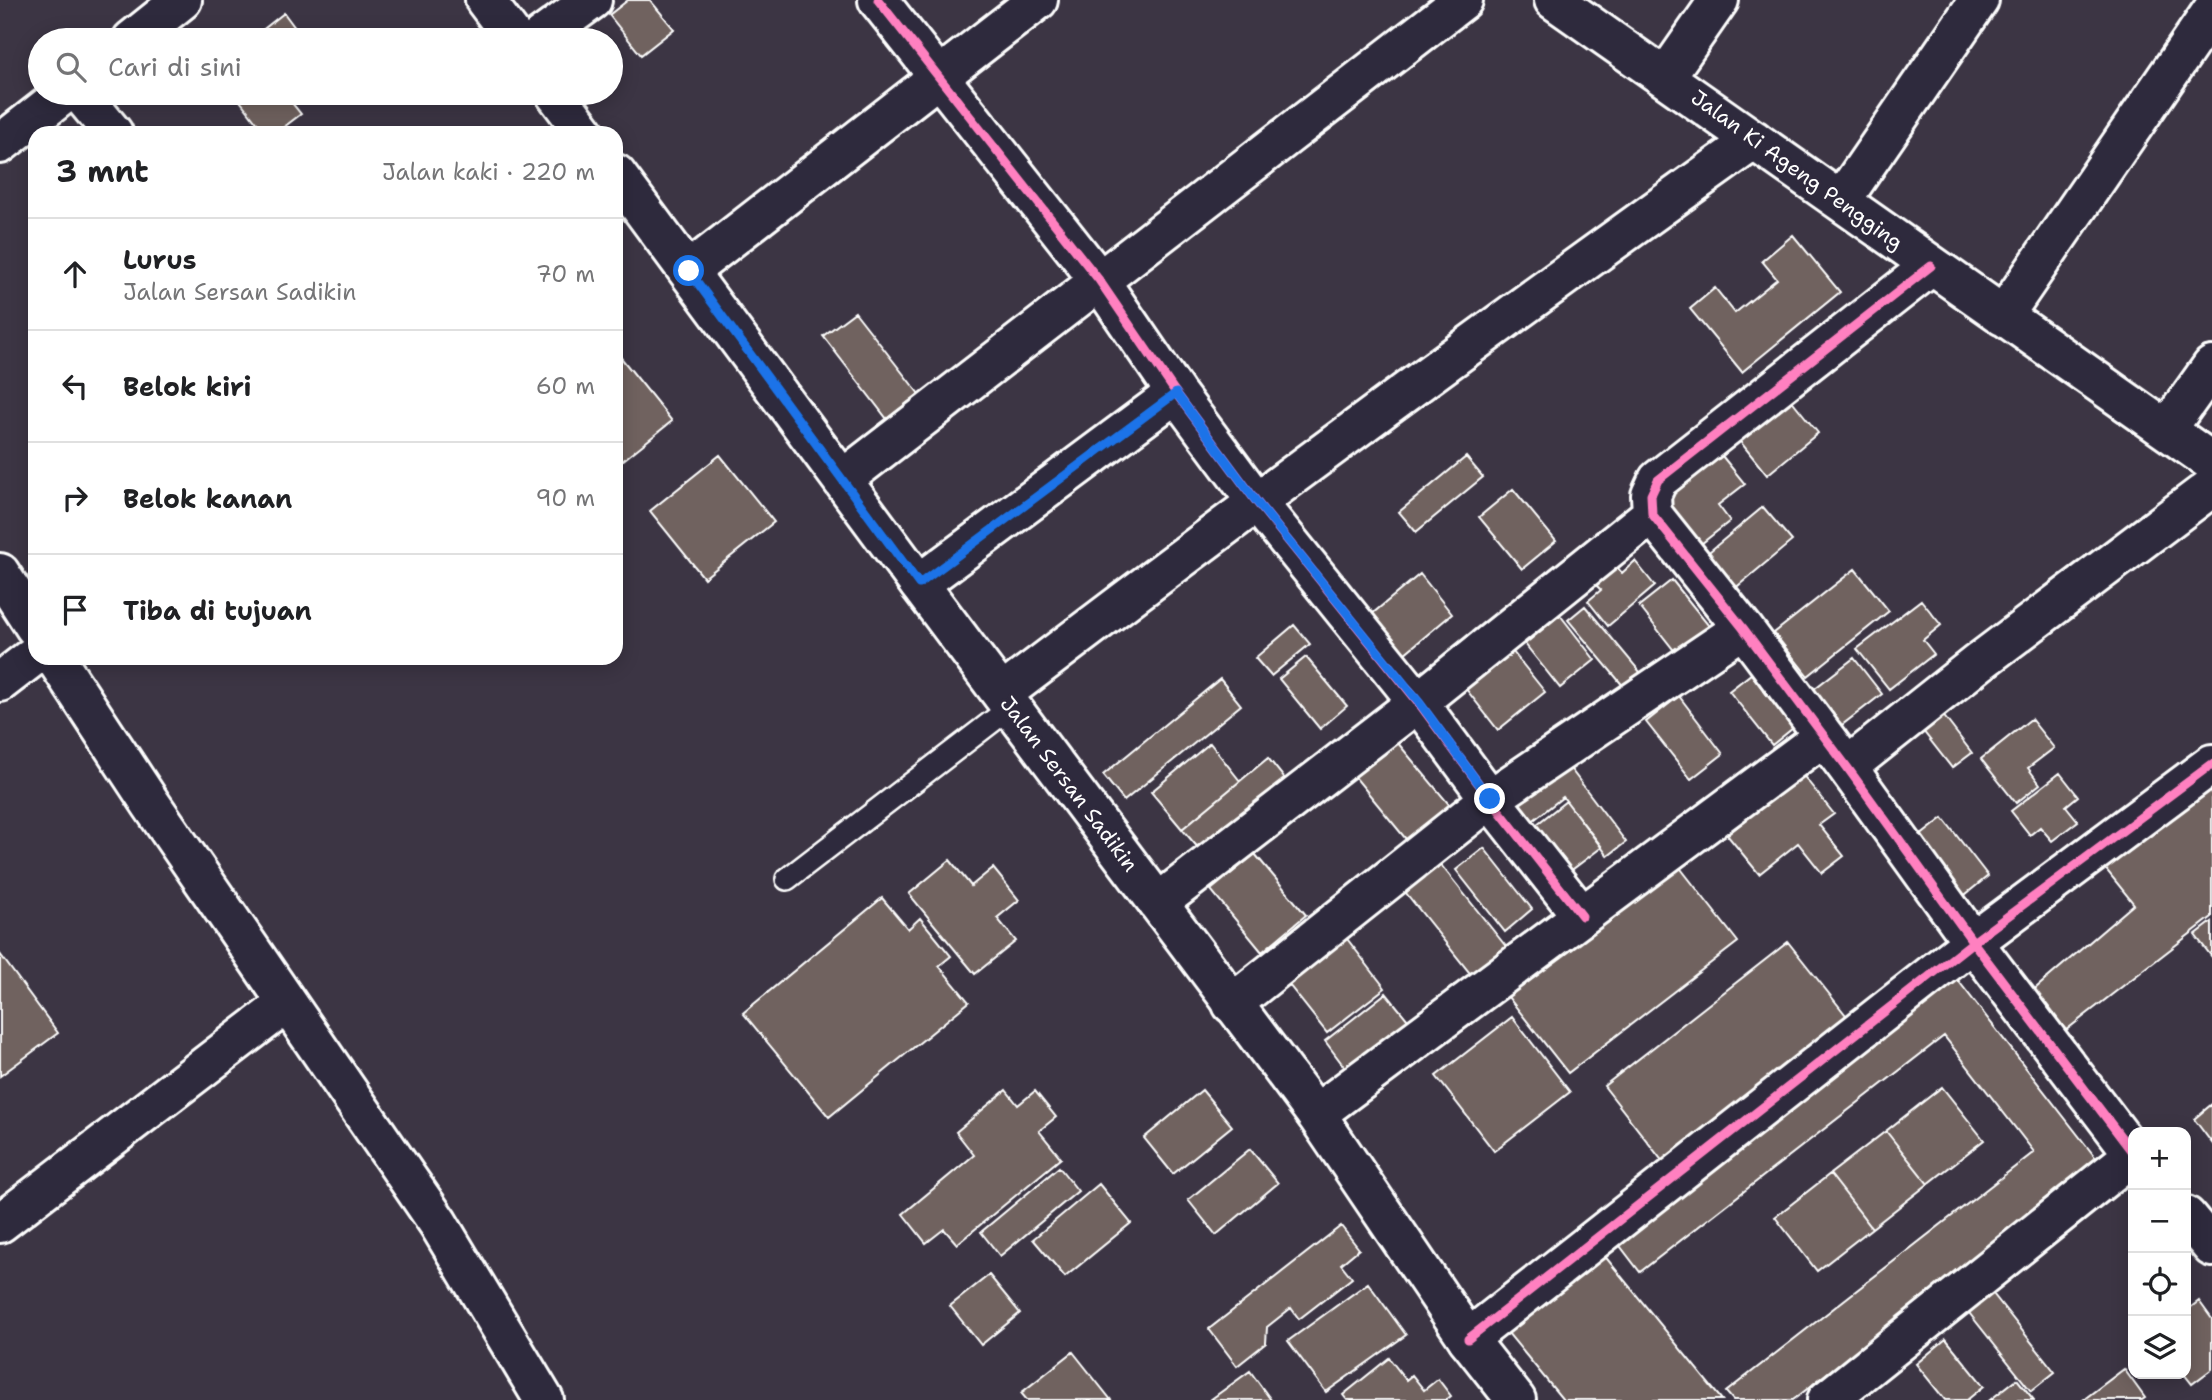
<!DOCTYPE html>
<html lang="id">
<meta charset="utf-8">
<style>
body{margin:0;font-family:"Shantell Sans",sans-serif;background:#f6f6f6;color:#202124}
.controls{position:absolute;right:21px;bottom:21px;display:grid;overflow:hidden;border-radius:14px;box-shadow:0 4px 18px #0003}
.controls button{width:63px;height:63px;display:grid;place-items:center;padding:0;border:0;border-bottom:2px solid #e0e0e0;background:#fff;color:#202124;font:35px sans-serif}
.stop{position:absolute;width:21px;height:21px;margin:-16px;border:5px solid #1a73e8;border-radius:50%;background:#fff}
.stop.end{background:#1a73e8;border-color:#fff;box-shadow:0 2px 7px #0008}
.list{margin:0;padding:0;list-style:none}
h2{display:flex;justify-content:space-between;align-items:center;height:91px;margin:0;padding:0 28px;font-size:30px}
h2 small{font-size:23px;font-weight:400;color:#757577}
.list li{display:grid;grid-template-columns:46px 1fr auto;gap:21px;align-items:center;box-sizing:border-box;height:112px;padding:0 28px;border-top:2px solid #e0e0e0}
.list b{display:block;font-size:26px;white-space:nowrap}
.list p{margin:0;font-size:23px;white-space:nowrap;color:#757577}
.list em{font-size:23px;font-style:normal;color:#757577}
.icon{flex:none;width:38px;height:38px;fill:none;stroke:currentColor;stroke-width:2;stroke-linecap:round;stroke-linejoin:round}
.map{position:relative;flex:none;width:2212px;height:1400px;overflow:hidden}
.search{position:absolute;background:#fff;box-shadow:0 4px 18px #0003;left:28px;top:28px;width:595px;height:77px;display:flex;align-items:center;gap:18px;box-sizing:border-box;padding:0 24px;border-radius:38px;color:#757577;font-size:26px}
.panel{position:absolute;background:#fff;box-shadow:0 4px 18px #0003;left:28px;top:126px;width:595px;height:539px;border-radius:21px}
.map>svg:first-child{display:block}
.building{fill:#70625e;stroke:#fff;stroke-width:2}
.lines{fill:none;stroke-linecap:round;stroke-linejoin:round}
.lane-casing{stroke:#fff;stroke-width:26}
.street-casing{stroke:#fff;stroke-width:44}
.secondary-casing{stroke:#fff;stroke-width:44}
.lane{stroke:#2f2a3d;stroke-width:21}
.street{stroke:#2f2a3d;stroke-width:38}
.secondary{stroke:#2f2a3d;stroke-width:38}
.cycleway-casing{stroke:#2f2a3d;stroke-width:13}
.cycleway{stroke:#ff80c0;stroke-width:9}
.route{stroke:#1a73e8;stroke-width:9}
.labels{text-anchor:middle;stroke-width:6;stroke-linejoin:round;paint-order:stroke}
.street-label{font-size:21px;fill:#fff;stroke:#2f2a3d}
</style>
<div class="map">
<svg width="2212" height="1400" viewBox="0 0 2212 1400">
<rect width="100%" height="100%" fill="#3c3544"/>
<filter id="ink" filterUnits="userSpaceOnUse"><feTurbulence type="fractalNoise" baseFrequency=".0143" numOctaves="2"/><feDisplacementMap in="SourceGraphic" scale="14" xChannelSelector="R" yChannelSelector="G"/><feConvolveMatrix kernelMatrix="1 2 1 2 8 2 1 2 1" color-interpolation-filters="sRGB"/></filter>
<g filter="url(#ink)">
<!-- building -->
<path class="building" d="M628 0H650L674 29 641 55 609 15Z
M284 13 304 40H258L255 36Z
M234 93H284L301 114 276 133H265Z
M1793 235 1840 292 1742 372 1690 309 1715 288 1735 313 1777 279 1762 261Z
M855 312 919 394 887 419 823 336Z
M618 354 672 421 616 466V356Z
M1790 398 1818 433 1767 475 1738 439Z
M1718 451 1745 484 1718 505 1730 521 1692 551 1654 502Z
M720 455 774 522 704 578 650 511Z
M1466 457 1483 477 1416 532 1399 512Z
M1513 489 1556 541 1522 569 1479 517Z
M1763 507 1792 541 1727 595 1698 561Z
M1635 561 1655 586 1608 626 1588 601 1601 590 1595 584 1616 566 1622 573Z
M1855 569 1889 611 1808 676 1774 633Z
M1420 574 1452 614 1398 659 1366 619Z
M1672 580 1713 631 1680 658 1639 606Z
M1921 600 1941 625 1923 640 1934 654 1889 689 1857 649Z
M1585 606 1641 673 1624 687 1568 620Z
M1560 615 1595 660 1560 688 1525 644Z
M1294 625 1310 644 1271 676 1255 658Z
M1513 652 1545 692 1498 730 1466 689Z
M1306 657 1347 706 1320 729 1279 679Z
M1854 658 1882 694 1829 735 1801 699Z
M1751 674 1793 728 1772 745 1729 691Z
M1220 679 1241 705 1124 801 1103 775Z
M1679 696 1723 754 1691 779 1646 722Z
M1936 706 1972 753 1952 768 1916 722Z
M2031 719 2054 748 2028 768 2040 784 2016 803 1981 759Z
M1392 736 1453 809 1410 844 1350 771Z
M1210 743 1240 781 1182 829 1151 792Z
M1268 758 1285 779 1200 850 1182 829Z
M1563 759 1626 842 1608 856 1563 797 1521 830 1503 806Z
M2060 773 2078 796 2066 806 2078 821 2052 841 2040 827 2030 835 2011 811Z
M1802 774 1834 814 1819 825 1844 856 1822 873 1798 843 1759 874 1727 835Z
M2212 775V917L2061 1034 2029 994 2134 904 2100 862Z
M1566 801 1602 847 1561 878 1526 833Z
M1943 818 1988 876 1955 903 1910 844Z
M1484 848 1532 909 1505 932 1456 870Z
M1255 854 1306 915 1262 952 1211 890Z
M1433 855 1508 949 1473 977 1398 883Z
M1671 856 1738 942 1568 1073 1501 988Z
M950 860 971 886 993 868 1019 900 997 918 1016 941 975 974 909 894Z
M882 898 908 929 920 918 951 956 939 966 969 1002 829 1117 743 1013Z
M2212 922V957L2195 935Z
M1341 931 1385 988 1327 1033 1282 976Z
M1788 942 1849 1019 1664 1163 1604 1086Z
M0 954 58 1033 0 1076Z
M1950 970 2099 1162 1793 1400H1733L1726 1392 2034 1152 1944 1036 1640 1272 1611 1234Z
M1386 993 1412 1025 1349 1073 1325 1041Z
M1512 1017 1570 1092 1494 1151 1436 1076Z
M1942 1087 1984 1140 1928 1184 1886 1131Z
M1006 1090 1018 1105 1035 1091 1056 1117 1039 1131 1061 1158 957 1244 944 1229 926 1243 903 1214 974 1155 956 1132Z
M1202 1090 1232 1126 1173 1174 1144 1138Z
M2212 1104V1143L2194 1119Z
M1886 1131 1928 1184 1872 1228 1830 1174Z
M1250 1149 1278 1183 1216 1235 1188 1200Z
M1059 1167 1078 1191 1000 1256 981 1232Z
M1830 1174 1872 1228 1817 1271 1775 1217Z
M1099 1184 1131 1223 1065 1277 1033 1239Z
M1341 1226 1359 1249 1341 1264 1352 1278 1299 1319 1291 1308 1267 1327 1266 1343 1237 1366 1209 1329Z
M1599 1249 1722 1400H1563L1503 1327Z
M989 1275 1020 1313 981 1345 950 1306Z
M1368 1283 1406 1335 1326 1392 1288 1341Z
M1990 1290 2055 1372 2031 1391 1966 1309Z
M2199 1301 2212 1319V1369L2192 1384 2184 1374 2186 1311Z
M1946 1339 1984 1386 1967 1400H1945L1916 1364Z
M1073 1352 1111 1400H1027L1021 1393Z
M1389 1358 1406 1380 1412 1375 1424 1390 1438 1379 1451 1396 1446 1400H1347L1343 1395Z
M2124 1369 2145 1398 2142 1400H2083Z
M1250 1371 1271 1400H1210Z
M2017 1379 2034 1400H1990Z"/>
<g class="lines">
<defs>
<path id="lane" d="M787 879 1011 707"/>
<path id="street" d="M878 0 1099 280 1176 393 1256 501 1418 702 1490 799 1582 916
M1554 0 2212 462
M537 40 592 0
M1666 76 1719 0
M80 93 113 133
M1841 201 1979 0
M1931 266 1658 480 1651 495 1652 514 1743 628 1847 767 1973 942 2133 1153
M689 271 1038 0
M2003 316 2212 11
M2167 429 2212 366
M843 479 1463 0
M0 573 35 627
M919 584 1176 393
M55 658 151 804 438 1223 544 1400
M0 682 35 655
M1002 694C1250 505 1500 321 1754 140
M1847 767 1978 663 2212 487
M1158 903 1418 702 1652 514
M1232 1004 1490 799 1743 628
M1316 1114 1824 736
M2186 1216 2212 1247
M0 1223 286 1004
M1468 1339 1973 942 2212 764
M1827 1400 2133 1155"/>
<path id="secondary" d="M485 0 515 40
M132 40 182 0
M555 93 585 133
M0 144 65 93
M616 174 919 584 1316 1114 1468 1339 1516 1400"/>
</defs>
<!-- lane casing -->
<use href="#lane" class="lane-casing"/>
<!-- street casing -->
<use href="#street" class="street-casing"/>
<!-- secondary casing -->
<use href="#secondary" class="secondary-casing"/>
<!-- lane -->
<use href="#lane" class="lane"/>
<!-- street -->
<use href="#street" class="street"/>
<!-- secondary -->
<use href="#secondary" class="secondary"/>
<defs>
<path id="cycleway" d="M878 0 1099 280 1176 393 1256 501 1418 702 1490 799 1582 916
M1931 266 1658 480 1651 495 1652 514 1743 628 1847 767 1973 942 2133 1153
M1468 1339 1973 942 2212 764"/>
</defs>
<!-- cycleway casing -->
<use href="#cycleway" class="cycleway-casing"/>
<!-- cycleway -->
<use href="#cycleway" class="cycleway"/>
</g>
</g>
<g class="lines" filter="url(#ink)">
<!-- route -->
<path class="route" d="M689 271 919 584 1176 393 1256 501 1419 702 1490 799"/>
</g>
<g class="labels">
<!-- street labels -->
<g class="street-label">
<text transform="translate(1797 170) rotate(36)" y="7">Jalan Ki Ageng Pengging</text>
<text transform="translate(1069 784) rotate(53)" y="7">Jalan Sersan Sadikin</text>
</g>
</g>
</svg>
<div class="controls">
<button>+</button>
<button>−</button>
<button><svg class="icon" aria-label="locate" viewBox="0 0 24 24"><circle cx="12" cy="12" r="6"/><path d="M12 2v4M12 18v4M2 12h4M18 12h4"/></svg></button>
<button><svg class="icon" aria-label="layers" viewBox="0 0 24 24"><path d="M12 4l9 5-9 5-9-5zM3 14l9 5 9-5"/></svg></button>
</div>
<div class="stop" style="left:689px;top:271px"></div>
<div class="stop end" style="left:1490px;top:799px"></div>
<div class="search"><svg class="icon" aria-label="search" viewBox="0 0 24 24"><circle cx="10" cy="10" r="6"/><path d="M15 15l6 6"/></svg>Cari di sini</div>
<section class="panel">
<h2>3 mnt<small>Jalan kaki · 220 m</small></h2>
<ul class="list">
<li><svg class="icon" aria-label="ahead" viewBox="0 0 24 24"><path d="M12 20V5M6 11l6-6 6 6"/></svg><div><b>Lurus</b><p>Jalan Sersan Sadikin</p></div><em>70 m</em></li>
<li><svg class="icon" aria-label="left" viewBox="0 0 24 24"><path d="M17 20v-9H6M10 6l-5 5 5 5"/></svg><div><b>Belok kiri</b></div><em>60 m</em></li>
<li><svg class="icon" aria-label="right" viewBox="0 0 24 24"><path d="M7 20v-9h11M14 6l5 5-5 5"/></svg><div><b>Belok kanan</b></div><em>90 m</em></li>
<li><svg class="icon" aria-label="arrive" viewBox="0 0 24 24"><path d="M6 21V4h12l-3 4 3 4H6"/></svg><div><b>Tiba di tujuan</b></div></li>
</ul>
</section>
</div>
